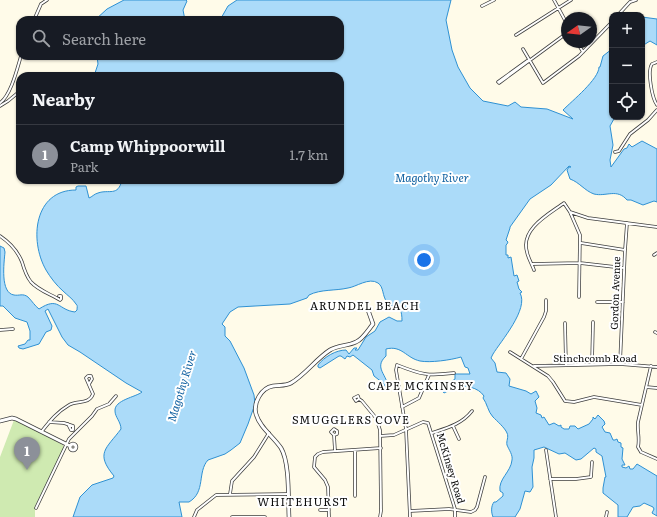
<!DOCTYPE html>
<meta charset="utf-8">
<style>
body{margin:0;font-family:Literata,serif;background:#20242c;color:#f1f3f6}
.controls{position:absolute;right:12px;top:12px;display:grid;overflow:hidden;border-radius:8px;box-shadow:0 1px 3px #0004}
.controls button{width:36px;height:36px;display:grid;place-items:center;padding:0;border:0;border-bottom:1px solid #363941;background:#171b24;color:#f1f3f6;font:20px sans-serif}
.compass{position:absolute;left:561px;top:12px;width:36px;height:36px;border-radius:50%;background:#171b24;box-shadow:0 1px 3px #0004;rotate:255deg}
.you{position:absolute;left:424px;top:260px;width:14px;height:14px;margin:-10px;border:3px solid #fff;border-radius:50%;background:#1a73e8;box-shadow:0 0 0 6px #1a73e833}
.badge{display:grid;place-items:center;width:26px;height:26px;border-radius:50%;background:#8c9099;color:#fff;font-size:13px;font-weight:700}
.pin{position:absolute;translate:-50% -33px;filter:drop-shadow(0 1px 2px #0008)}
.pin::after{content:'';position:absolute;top:21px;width:14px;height:12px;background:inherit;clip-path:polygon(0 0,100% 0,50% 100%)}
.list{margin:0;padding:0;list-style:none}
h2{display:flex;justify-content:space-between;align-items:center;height:52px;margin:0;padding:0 16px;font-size:17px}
h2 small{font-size:13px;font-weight:400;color:#9ea1a6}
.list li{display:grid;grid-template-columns:26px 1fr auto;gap:12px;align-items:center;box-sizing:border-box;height:60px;padding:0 16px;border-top:1px solid #363941}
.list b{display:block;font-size:15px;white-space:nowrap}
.list p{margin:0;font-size:13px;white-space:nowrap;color:#9ea1a6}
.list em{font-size:13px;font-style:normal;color:#9ea1a6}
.icon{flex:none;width:22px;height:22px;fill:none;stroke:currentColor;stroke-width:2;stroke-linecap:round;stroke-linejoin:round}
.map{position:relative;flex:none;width:657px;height:517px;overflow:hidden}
.search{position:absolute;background:#171b24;box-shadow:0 1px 3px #0004;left:16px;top:16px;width:328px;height:44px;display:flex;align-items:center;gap:10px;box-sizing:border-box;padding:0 14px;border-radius:12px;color:#9ea1a6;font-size:15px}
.panel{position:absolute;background:#171b24;box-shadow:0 1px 3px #0004;left:16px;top:72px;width:328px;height:112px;border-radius:12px}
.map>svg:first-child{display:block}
.green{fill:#cfeab1}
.water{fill:#abdbf9;stroke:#2f91d3}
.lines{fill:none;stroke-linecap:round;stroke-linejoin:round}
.minor-casing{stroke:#3e3e3e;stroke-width:3.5}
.tertiary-casing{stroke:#3e3e3e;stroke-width:4.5}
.minor{stroke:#fff;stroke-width:2}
.tertiary{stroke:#fff;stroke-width:3}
.labels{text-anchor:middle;stroke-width:4;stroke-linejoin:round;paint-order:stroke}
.street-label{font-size:10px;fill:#0b0b0b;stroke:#fff}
.water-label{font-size:11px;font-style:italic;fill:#1061a1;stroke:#fff}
.neighbourhood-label{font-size:11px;letter-spacing:1px;fill:#0b0b0b;stroke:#fff}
</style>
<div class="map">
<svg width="657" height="517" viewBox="0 0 657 517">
<rect width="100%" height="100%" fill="#fffbe9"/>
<!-- green -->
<path class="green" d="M14 420 38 431 63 445 64 450 35 506V517H0V457Z"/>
<!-- water -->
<path class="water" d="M124 0H186L187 1 183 10 185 20H95L107 9Z
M237 0H451L446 20 452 50 458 67 470 88 483 101 508 106 515 102 521 107 547 109 573 119 563 110C572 101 599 79 599 67H600L603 56 612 49V117H615L610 126 613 145 610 160 611 167 624 149 627 148 629 144 632 147 642 141 657 149V202L654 201 643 205 631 200H627C617 188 606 197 594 194 585 191 579 182 570 179L567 170 569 167H571L569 166 551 185 530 199 510 227V228L506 240 508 242 507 244 506 245V255H508V258L511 257 514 276 517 275 519 281 517 282 519 289 522 292 520 293C529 309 501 341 493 354L491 358 495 363 497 372 506 373 510 379 509 386 526 391 531 394 536 391 539 397 535 401 537 408 536 413 541 415 542 418 544 417 549 425 554 423 559 426 561 425V427L564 429H569L570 426H575L578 429 589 424 593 419V417L595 419 598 415 604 421 605 424 602 427 605 432 610 433 613 440H615L617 439 618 442 621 443V447L623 448 622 459 625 465H622V467L626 468 629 466 630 469H633L637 464 657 476V516L652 513 654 509 653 507 644 503 640 506 633 507 627 517H618V505L603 493V488L605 477H606L602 456 596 452V449L594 448 581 459 576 460 565 453 559 454 544 447 534 450V458L532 467 533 487 530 492 525 491 520 509 515 517H493C491 512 491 506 494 502H496L503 496V493L500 491C498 479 511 472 512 460 513 455 509 450 507 445 506 441 509 437 507 433 505 428 497 421 493 417 488 412 487 403 483 398L484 396C478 387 465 385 455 387 451 388 447 392 444 393L441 389 455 379V374H470L468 368 465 367 461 357C451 360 430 363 420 361 406 358 402 345 386 349V356C373 368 388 375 388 388L387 389 383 383 374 376 372 370 353 355 350 357 347 356 345 359 341 356H339L320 368 318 367V365C324 357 336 350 346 350L349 354 354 348H357L355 350H358L366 337 375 331 380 322 389 317 397 321H402C402 301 394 311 387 302 382 296 384 287 378 283 369 277 356 287 348 288 335 291 321 289 309 295L307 298 290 304 238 307 230 312 222 324 225 327V336L230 341 244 368 254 395 255 404 248 424 240 443 231 450 225 454 208 460C197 472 206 492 189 502H179L182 517H73L80 497 92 485 113 478 114 476C95 453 106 449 121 429 121 422 115 417 115 411 114 400 136 397 142 392L126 383 80 352 68 345 62 337 48 309 45 311 52 326 51 330 46 332 39 344 23 349 19 348 18 346 25 344 28 340H30V331L27 322 15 318 3 306H0V246L4 248 5 252C4 263 0 293 14 295 19 296 23 293 28 297 32 301 35 306 39 309 59 296 58 310 75 312L77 310C77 307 78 306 76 304 73 299 67 295 63 291 57 286 50 277 46 270 29 240 34 190 76 190V187L78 186H86L89 198C92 197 94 194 98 193 109 189 118 197 122 180H340V76H94L98 64 97 56H340V20H220L228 6Z
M642 17 657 19V45L650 41 642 46Z"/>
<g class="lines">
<defs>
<path id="minor" d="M554 0 567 24
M482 6 494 0
M618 15 630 2 636 0
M34 20 41 4 47 0
M516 35 571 0
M577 42 583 52
M523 49 543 83 579 56 612 22
M657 62 652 64C647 71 652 98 657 105
M498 82 527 61 530 60
M499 83 567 33
M0 103C11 95 17 69 21 56
M0 106 8 101 20 91
M615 152 619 151 630 134 648 120 657 110
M570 212 588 218 657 227
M0 236C9 242 18 252 22 262 24 269 26 276 31 282 38 290 50 294 60 300L61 299V296H59
M581 243 625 250
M654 255 657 253
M532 264 580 263 624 268
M534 270C532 264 528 258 527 252 520 229 549 214 564 203L570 212 580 235 579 297
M597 302H623
M565 323 566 365
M0 330 13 329
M655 332 657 333
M510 352 548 376 553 382 565 401 574 402 594 397 642 405
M521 359 544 317 546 311V300
M592 364 593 322
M620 364 625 250 627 223
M534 366 620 364 657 367
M651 366 638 422C637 431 640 438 638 447L641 452 657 459
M646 387 657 388
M359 399 356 401 354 398 358 396 359 399 362 401 376 418 380 430 381 511 380 517
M402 407 419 398 429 375
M49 422 64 423 73 426V430H71L68 424
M453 426 459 439
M42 431C50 421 57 412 69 405 77 400 89 405 93 394L86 378 88 376H91L92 379 89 384
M432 433C447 428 462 424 472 411
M334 435 331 432 334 429 337 431V434L334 435 335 451
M380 436 394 435 423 422 428 423 455 509V517
M355 450V496
M546 450 556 517
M550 479H576L591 477 592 462
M230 494 232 481 254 457 269 433
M36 508 69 439 92 416 97 409 109 404 116 396
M320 510H329
M410 511 449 509 471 512 475 510 477 507 485 477
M194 517 197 510 216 495 288 494
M232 517H265
M329 517 328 487 325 480 314 467 315 457 318 454 323 452 381 448
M410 517 406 429 396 370 397 365C422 375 428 376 454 373
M606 517 607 512"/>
<path id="tertiary" d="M0 421 12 418 16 419 70 446
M70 447a3 3 0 1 1 6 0a3 3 0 1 1-6 0Z
M289 517C288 499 290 463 281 448 273 436 260 428 256 414 253 403 261 388 273 386 279 385 286 386 291 383 305 375 316 359 330 350 338 345 348 346 356 342 363 339 368 330 373 324L368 310"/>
</defs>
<!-- minor casing -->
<use href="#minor" class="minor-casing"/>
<!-- tertiary casing -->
<use href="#tertiary" class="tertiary-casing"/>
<!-- minor -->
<use href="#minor" class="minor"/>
<!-- tertiary -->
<use href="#tertiary" class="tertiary"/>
</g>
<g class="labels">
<!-- street labels -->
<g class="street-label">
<text transform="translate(615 293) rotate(-88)" y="4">Gordon Avenue</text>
<text x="595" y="362">Stinchcomb Road</text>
<text transform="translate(451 468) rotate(73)" y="4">McKinsey Road</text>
</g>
<!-- water labels -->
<g class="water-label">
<text x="432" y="182">Magothy River</text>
<text transform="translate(182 386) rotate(-73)" y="4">Magothy River</text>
</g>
<!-- neighbourhood labels -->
<g class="neighbourhood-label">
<text x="365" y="310">ARUNDEL BEACH</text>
<text x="421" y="390">CAPE MCKINSEY</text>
<text x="351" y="424">SMUGGLERS COVE</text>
<text x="303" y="506">WHITEHURST</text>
</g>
</g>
</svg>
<div class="controls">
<button>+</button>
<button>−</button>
<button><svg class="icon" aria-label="locate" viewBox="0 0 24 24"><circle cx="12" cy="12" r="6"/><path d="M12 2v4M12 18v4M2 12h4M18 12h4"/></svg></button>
</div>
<svg class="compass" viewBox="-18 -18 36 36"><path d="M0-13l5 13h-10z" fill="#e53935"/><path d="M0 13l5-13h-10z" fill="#9ea1a6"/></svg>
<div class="you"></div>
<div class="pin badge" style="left:27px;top:470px">1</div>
<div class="search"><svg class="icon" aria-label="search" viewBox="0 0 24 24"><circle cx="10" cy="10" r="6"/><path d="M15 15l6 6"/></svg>Search here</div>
<section class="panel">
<h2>Nearby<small></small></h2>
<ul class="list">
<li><span class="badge">1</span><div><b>Camp Whippoorwill</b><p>Park</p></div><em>1.7 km</em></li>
</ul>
</section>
</div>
